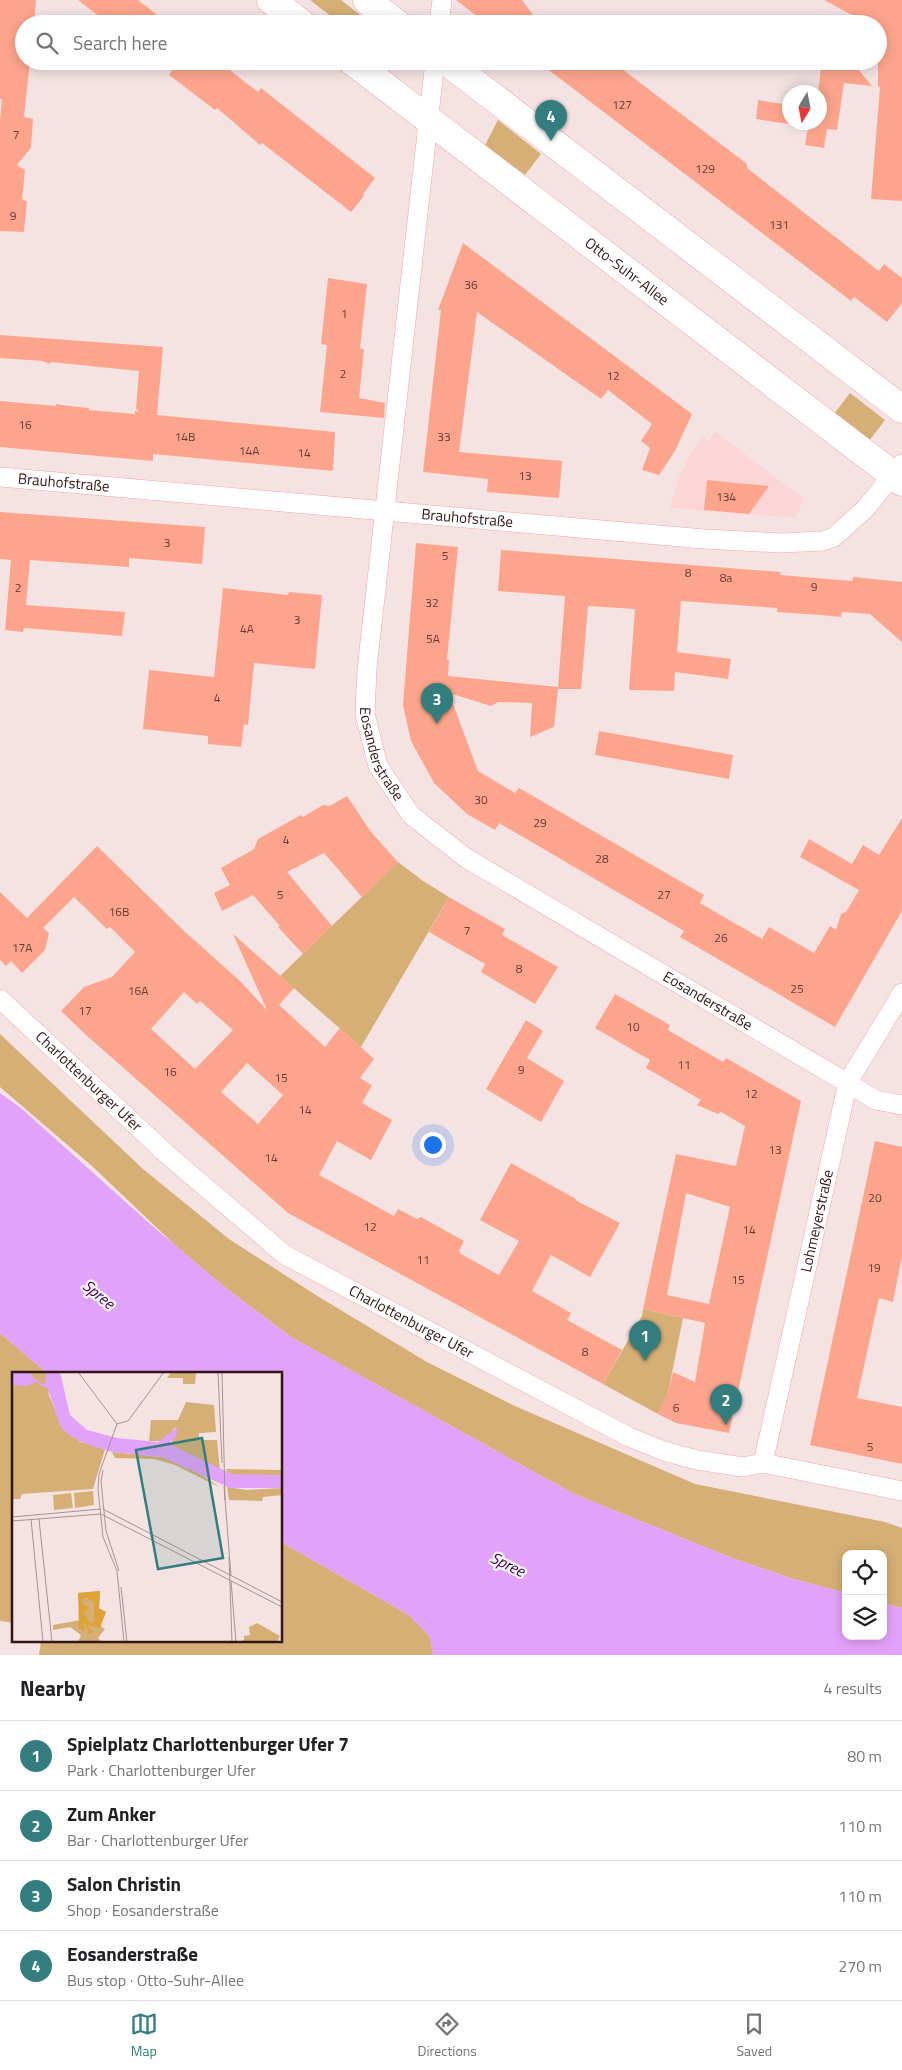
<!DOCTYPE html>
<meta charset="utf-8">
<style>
body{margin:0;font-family:"Titillium Web",sans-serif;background:#f6f6f6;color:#202124}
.controls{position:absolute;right:15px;bottom:15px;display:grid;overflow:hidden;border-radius:10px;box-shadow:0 2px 12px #0003}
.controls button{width:45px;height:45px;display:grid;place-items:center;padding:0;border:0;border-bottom:1px solid #e0e0e0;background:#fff;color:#202124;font:25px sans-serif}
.compass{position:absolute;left:782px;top:85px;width:45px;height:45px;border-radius:50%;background:#fff;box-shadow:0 2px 12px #0003;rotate:190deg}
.you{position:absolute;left:432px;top:1144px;width:18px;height:18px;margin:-12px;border:4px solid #fff;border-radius:50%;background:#1a73e8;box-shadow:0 0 0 8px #1a73e833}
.badge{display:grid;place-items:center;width:32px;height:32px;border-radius:50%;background:#347d7e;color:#fff;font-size:16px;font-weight:700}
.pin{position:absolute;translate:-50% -41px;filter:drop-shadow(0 1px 2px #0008)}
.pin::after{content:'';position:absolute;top:26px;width:18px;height:15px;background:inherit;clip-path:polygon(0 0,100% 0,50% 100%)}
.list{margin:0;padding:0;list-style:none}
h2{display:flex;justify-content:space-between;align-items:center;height:65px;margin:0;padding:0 20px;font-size:21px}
h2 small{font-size:16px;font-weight:400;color:#757577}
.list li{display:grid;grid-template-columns:32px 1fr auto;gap:15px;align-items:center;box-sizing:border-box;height:70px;padding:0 20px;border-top:1px solid #e0e0e0}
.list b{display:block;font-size:19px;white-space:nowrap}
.list p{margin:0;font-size:16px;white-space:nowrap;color:#757577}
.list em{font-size:16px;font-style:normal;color:#757577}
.icon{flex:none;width:28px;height:28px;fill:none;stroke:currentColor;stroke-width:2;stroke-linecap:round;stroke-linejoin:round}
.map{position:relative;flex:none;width:902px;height:1655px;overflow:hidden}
.search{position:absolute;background:#fff;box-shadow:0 2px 12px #0003;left:15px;right:15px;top:15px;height:55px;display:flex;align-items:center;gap:12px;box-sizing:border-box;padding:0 18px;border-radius:28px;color:#757577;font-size:19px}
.sheet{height:345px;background:#fff}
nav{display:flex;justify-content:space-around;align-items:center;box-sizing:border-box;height:70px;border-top:1px solid #e0e0e0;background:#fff;font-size:14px;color:#757577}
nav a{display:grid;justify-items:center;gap:2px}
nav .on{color:#347d7e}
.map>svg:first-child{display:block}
.built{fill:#fcd6d7}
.green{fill:#d5af75}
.water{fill:#e3a2fa}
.building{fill:#fda58c;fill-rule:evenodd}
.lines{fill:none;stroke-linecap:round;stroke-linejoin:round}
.street-casing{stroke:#f5a4a7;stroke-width:20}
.secondary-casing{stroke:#f5a4a7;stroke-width:29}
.street{stroke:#fff;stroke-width:19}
.secondary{stroke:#fff;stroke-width:28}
.labels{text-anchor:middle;stroke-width:4.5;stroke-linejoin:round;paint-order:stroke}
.number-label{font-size:12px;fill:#663934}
.street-label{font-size:15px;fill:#331517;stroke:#f5f5f5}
.water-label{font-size:16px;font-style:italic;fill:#420153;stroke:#f5f5f5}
.inset-road{fill:none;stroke:#a79191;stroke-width:1}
.view{fill:#347d7e;fill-opacity:0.15;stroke:#347d7e;stroke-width:2.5}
.inset-edge{fill:none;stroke:#331517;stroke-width:2.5}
</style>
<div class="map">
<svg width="902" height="1655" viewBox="0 0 902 1655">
<rect width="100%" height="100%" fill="#f5e3e3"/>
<!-- built -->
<path class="built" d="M716 432 804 499 796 518 670 508 678 480 689 455 702 437 708 441Z"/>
<!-- green -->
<path class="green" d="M310 0H341L372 24H341Z
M498 120 541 154 525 175 485 145Z
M850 393 885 420 869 441 834 414Z
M398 862 423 881 449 897 361 1047 280 976Z
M0 1034 143 1169 229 1239 319 1297 427 1362 515 1406 695 1484 885 1522 902 1528V1608L883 1603V1554H846V1593L793 1579 732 1558 574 1494 291 1337 227 1289 177 1247 92 1166 0 1087Z
M643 1309 683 1318 668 1393 658 1414 603 1384 642 1316Z
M0 1333 48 1374H14V1623L0 1621Z
M281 1542 409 1615 430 1637 433 1655H39L41 1641H281Z"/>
<!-- water -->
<path class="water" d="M0 1093 21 1108 149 1223 227 1289 291 1337 574 1494 732 1558 793 1579 846 1593V1636H883V1603L902 1608V1655H433L430 1637 409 1615 281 1542V1374H48L0 1333Z"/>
<!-- building -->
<path class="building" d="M0 0H36L34 24H24V61H30L24 117 33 119 31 148 17 165 25 170 22 200 27 201 24 232 0 231V121L2 99H0Z
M78 0H138L169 24H109Z
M456 0H522L540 24H487Z
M824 0H902V201L871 199 880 87 878 86V24H869Z
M178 61H218L258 92 261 88 375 178 363 194 364 196 351 212 262 143 260 145 217 108 215 110 169 75Z
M537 61H606L616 69 618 66 747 164V168L879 271 884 264 902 278V303L887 322 854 297 851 301Z
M822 61H851L872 86 844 83 837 130 827 129 824 148 805 145 808 127 756 119 758 100 790 105V122H820V92H818Z
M463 243 692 414 675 451 659 475 642 470 650 448 641 441 652 424 608 390 601 399 477 312 459 452 562 461 559 498 487 492 488 479 423 472 441 310H438Z
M328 278 367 284 360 349H364L359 398 385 403 384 418 320 412 327 345 321 344Z
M0 335 163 347 157 415 335 432 333 471 153 454V461L0 447V401L56 406V404L70 406 89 408V410L135 414V411L140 412 136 409 139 371 51 362 49 364 43 361 0 358Z
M707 480 736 483 769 486 749 514 704 510Z
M0 512 205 527 202 564 129 558V567L30 560 26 605 125 612 122 636 24 628 23 632 5 630 11 560 0 559Z
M416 543 458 547 447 660H449L448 676 558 687 565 596 498 591 501 550 781 572 780 575 852 581 853 577 902 582V642L870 614 842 612 841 617 821 615 777 612V608L681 601 677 652 731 659 728 679 675 672 674 691 629 690 635 609 588 606 581 689H558L554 727 530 737 532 703 498 702 491 706 449 693 478 771 515 793 519 788 704 895 700 903 762 939 769 927 814 953 830 926 836 930 841 914 846 912 859 890 800 857 809 839 852 864 863 845 879 855 902 818V911L835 1027 680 937 684 931 499 823 495 830 467 814 434 783 411 741 403 705Z
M223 588 288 595 289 592 322 595 315 669 254 663 248 725 244 724 241 747 208 744V736L143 729 149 670 214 677Z
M599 731 733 755 729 779 595 755Z
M347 796 371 832 398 862 362 897 324 853 287 872 332 926 303 954 278 927 280 926 253 895 222 911 214 893 230 885 221 868 254 849 258 839 301 815 303 817 323 805 330 806Z
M97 846 182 929 240 981 267 1010 233 934 294 988 279 1005 325 1047 340 1028 374 1059 360 1078 372 1085 362 1103 392 1120 371 1160 337 1141 319 1175 394 1216 398 1209 417 1219 421 1217 464 1241 459 1251 461 1254 499 1275 519 1241 480 1220 511 1163 576 1199 575 1200 620 1223 590 1277 551 1255 532 1291 571 1313 567 1320 622 1350 603 1384 288 1213 85 1034 61 1011 84 987 112 977 135 952 110 927 107 929 74 897 43 928 49 933 45 950 22 973 11 961 6 966 0 960V892L27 918ZM184 992 197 1004 200 1001 233 1030 195 1069 151 1029ZM247 1063 283 1095 258 1124 221 1092Z
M449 897 505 929 502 935 558 967 535 1004 481 972 485 964 429 932Z
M615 994 670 1025 668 1030 723 1062 726 1058 801 1101 729 1433 676 1423 658 1414 668 1393 673 1372 695 1382 705 1323 643 1309 676 1154 736 1166 745 1126 721 1112 718 1114 697 1105 701 1100 646 1068 650 1060 595 1028ZM686 1193 730 1207 709 1304 667 1295Z
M526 1020 543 1031 527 1058 564 1081 541 1122 486 1089Z
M875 1141 902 1147V1256L893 1302 879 1298 857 1398 902 1407V1464L810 1445Z"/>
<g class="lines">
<defs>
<g id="street">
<path d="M439 24 442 0"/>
<path id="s1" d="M435 61 367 669 365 714 378 766 411 815 466 858 876 1100 902 1105"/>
<path id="s2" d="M0 477 704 539 781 543 823 541 834 537 865 509 902 464"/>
<path id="s3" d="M0 999 170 1157 285 1255 629 1437 664 1451 697 1460 743 1467 763 1463 902 1491"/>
<path id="s4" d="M763 1463 848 1082 902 993"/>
</g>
<g id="secondary">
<path d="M271 0 302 24"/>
<path d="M367 0 397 24"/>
<path id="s5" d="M352 61 902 482"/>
<path d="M446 61 902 409"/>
</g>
</defs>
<!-- street casing -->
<use href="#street" class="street-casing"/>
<!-- secondary casing -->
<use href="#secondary" class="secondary-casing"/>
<!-- street -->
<use href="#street" class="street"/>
<!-- secondary -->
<use href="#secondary" class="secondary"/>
</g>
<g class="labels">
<!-- number labels -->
<g class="number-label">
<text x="622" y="109">127</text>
<text x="16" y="139">7</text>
<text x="705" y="173">129</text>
<text x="13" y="220">9</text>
<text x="779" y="229">131</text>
<text x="471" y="289">36</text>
<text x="344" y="318">1</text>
<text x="343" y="378">2</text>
<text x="613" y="380">12</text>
<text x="25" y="429">16</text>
<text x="185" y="441">14B</text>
<text x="444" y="441">33</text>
<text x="249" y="455">14A</text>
<text x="304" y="457">14</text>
<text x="525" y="480">13</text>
<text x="726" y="501">134</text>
<text x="167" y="547">3</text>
<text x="445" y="560">5</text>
<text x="688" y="577">8</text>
<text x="726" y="582">8a</text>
<text x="814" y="591">9</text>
<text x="18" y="592">2</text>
<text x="432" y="607">32</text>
<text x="297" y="624">3</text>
<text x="247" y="633">4A</text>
<text x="433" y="643">5A</text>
<text x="217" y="702">4</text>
<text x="481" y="804">30</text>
<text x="540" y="827">29</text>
<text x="286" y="844">4</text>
<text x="602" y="863">28</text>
<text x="280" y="899">5</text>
<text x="664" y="899">27</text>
<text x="119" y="916">16B</text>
<text x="467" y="935">7</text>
<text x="721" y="942">26</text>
<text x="22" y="952">17A</text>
<text x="519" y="973">8</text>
<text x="797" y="993">25</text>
<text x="138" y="995">16A</text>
<text x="85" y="1015">17</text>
<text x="633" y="1031">10</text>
<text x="684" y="1069">11</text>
<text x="521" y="1074">9</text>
<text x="170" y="1076">16</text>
<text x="281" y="1082">15</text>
<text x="751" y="1098">12</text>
<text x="305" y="1114">14</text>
<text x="775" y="1154">13</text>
<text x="271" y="1162">14</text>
<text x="875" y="1202">20</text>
<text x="370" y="1231">12</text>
<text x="749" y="1234">14</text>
<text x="423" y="1264">11</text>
<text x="874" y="1272">19</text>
<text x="738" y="1284">15</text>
<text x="585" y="1356">8</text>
<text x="676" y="1412">6</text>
<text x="870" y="1451">5</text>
</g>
<!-- street labels -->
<g class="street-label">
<text dy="5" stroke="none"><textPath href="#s5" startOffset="346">Otto-Suhr-Allee</textPath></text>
<text dy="5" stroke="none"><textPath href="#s2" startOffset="64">Brauhofstraße</textPath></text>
<text dy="5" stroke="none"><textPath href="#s2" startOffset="469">Brauhofstraße</textPath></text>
<text dy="5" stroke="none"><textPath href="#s1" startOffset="700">Eosanderstraße</textPath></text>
<text dy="5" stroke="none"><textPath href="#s1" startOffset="1120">Eosanderstraße</textPath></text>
<text dy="5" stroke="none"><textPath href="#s3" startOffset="121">Charlottenburger Ufer</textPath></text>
<text dy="5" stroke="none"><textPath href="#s4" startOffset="248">Lohmeyerstraße</textPath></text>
<text dy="5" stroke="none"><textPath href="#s3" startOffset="526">Charlottenburger Ufer</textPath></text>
</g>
<!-- water labels -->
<g class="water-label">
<text transform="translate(99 1294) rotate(39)" y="6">Spree</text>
<text transform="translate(508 1564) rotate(26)" y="6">Spree</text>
</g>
</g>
<!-- overview -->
<g transform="translate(12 1372)">
<rect width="270" height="270" fill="#f5e3e3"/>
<path d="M0 0H34L37 23 50 56 69 70 93 77 81 117 10 122 8 127H0ZM159 0 184 1 183 12H171V6H155ZM174 30 202 33 204 60 187 61V68H205L208 98 159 73 164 55 151 69H137L139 48H166ZM100 80 150 85 178 95 209 116 163 93 142 87 103 86ZM214 97 270 98V103L231 105 216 101ZM215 115 235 118 270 116V123L251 125 250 129 217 128ZM81 119 82 133 63 136 62 121ZM59 121 61 136 42 138 41 123ZM88 219 86 252 93 257 86 266 90 270H66L69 263 58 255 41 258V253L69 248 66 221ZM245 251 268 264 265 270H227L232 268V264L238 263 237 255Z" fill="#d5af75"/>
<path d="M88 219 87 236 94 240 88 256 76 253V256L82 260 77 262 73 250 72 260 67 255 66 221ZM75 226 82 230V250L78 251 72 241 77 236 71 233 70 228Z" fill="#dfa237" fill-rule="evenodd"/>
<path d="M0 0H18L22 7 33 13 34 0H48L58 43 75 58 105 66 146 70 166 55 163 66 158 70 161 74 220 102 270 103V116H218L150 85 100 80 74 72 57 63 48 54 36 17 24 10 15 14 0 13Z" fill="#e3a2fa"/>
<path class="inset-road" d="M66 0 105 52 87 102 86 117 91 165 105 199 112 270M206 0 210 91M210 0 213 128M105 52 116 49 152 0M91 98 89 109 94 159 107 199M212 114 219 204M91 137 270 230M0 145 89 137M19 147 31 270M27 147 40 270M0 149 89 142 270 235M217 185 220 270M219 209 224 270M109 215 115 270"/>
<path class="view" d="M190 66 211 186 146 197 124 78Z"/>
<rect width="270" height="270" class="inset-edge"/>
</g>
</svg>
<div class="controls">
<button><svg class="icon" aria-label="locate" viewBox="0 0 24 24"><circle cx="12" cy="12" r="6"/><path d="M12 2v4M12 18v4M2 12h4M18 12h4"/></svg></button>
<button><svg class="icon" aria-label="layers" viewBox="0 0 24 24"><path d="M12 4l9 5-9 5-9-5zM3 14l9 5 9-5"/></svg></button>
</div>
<svg class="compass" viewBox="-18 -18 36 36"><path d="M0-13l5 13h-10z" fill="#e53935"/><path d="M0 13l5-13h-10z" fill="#757577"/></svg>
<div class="you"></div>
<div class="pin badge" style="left:645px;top:1361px">1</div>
<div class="pin badge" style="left:726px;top:1425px">2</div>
<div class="pin badge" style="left:437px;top:724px">3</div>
<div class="pin badge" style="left:551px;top:141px">4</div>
<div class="search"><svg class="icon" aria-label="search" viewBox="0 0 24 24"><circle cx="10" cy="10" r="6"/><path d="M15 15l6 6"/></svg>Search here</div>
</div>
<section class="sheet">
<h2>Nearby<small>4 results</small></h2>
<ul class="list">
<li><span class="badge">1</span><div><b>Spielplatz Charlottenburger Ufer 7</b><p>Park · Charlottenburger Ufer</p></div><em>80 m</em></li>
<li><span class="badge">2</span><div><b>Zum Anker</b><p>Bar · Charlottenburger Ufer</p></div><em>110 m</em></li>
<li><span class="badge">3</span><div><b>Salon Christin</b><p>Shop · Eosanderstraße</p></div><em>110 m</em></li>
<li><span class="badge">4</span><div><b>Eosanderstraße</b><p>Bus stop · Otto-Suhr-Allee</p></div><em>270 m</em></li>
</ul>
</section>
<nav>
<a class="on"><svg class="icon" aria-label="map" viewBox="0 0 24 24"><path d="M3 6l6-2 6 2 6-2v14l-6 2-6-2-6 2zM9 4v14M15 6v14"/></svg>Map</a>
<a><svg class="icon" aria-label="directions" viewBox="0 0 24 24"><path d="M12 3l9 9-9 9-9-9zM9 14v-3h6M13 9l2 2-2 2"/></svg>Directions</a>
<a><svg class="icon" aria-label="saved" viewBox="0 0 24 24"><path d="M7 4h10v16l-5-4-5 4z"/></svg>Saved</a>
</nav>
